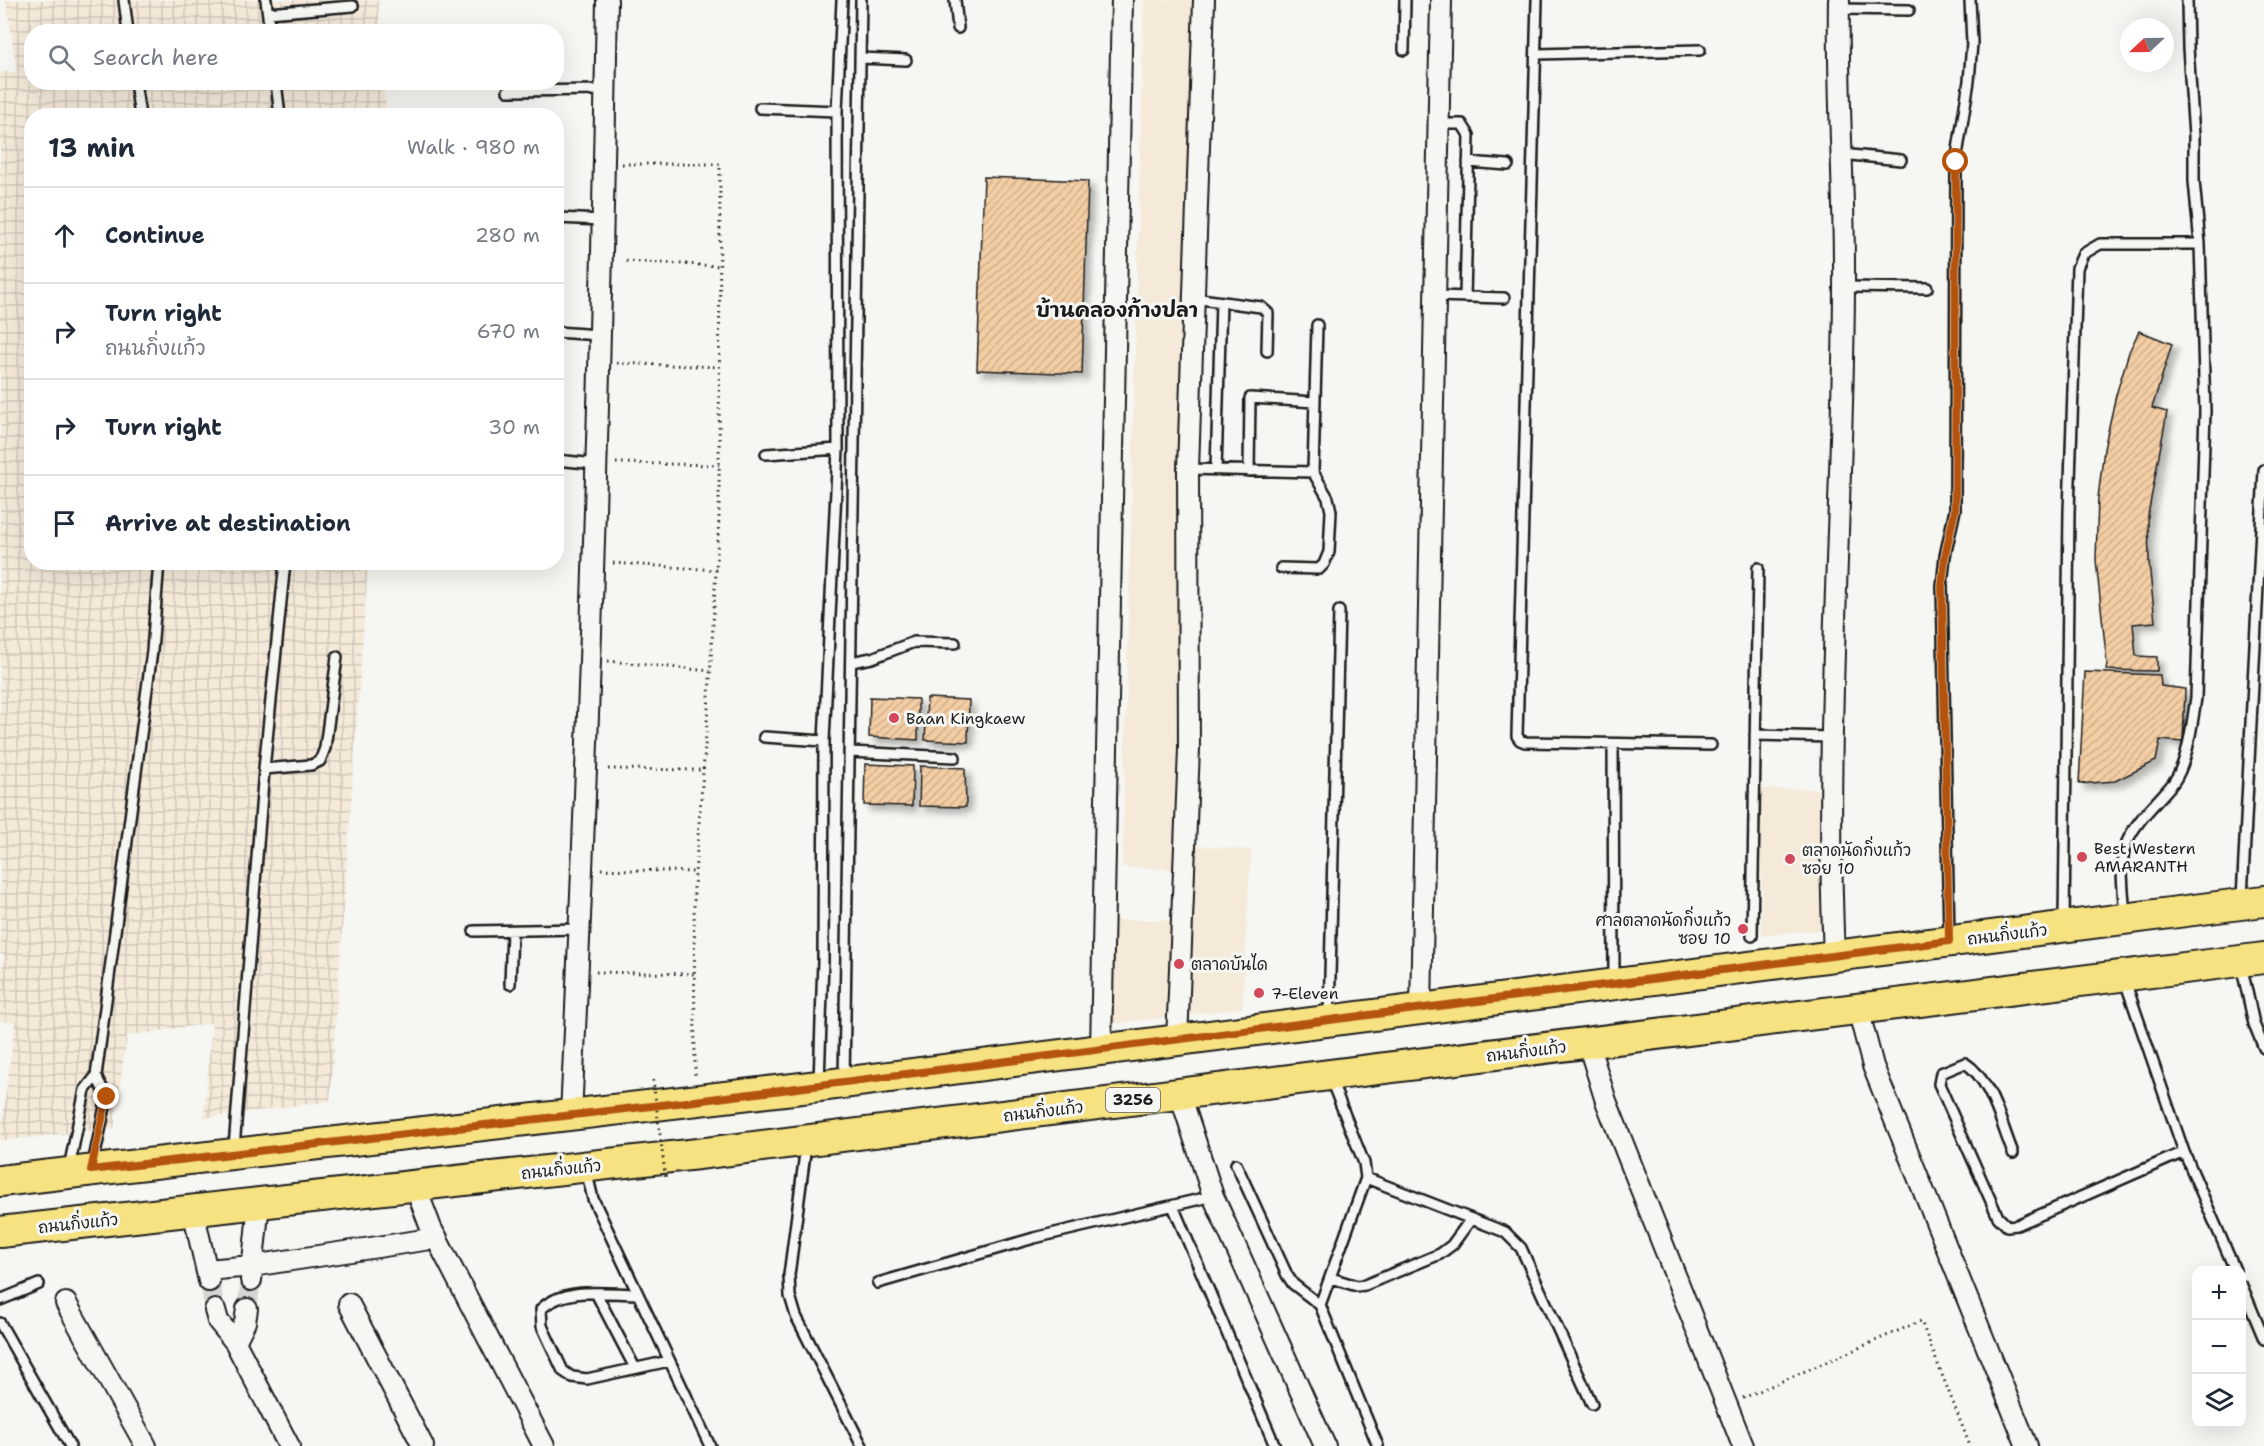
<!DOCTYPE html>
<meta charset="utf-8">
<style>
body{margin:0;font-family:"Shantell Sans","Playpen Sans Thai",sans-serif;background:#f2f2f3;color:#1f2937}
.controls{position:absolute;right:18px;bottom:18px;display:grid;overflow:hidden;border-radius:12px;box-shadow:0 6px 24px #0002}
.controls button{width:54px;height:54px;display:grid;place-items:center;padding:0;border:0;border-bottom:2px solid #e0e1e3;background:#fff;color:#1f2937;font:30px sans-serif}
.compass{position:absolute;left:2120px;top:18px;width:54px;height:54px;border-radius:50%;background:#fff;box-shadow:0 6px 24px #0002;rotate:248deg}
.stop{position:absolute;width:18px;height:18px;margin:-14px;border:4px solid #b45309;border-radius:50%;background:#fff}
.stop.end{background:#b45309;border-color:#fff;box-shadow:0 2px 6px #0008}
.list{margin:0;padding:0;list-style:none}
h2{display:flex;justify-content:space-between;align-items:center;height:78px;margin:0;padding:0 24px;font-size:26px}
h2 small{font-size:20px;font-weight:400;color:#747a83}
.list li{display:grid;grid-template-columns:39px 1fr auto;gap:18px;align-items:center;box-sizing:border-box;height:96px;padding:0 24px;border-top:2px solid #e0e1e3}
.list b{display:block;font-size:22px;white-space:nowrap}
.list p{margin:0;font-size:20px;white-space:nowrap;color:#747a83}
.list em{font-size:20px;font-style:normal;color:#747a83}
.icon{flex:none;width:33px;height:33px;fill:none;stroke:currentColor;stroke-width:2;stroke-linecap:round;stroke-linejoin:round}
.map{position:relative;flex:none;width:2264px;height:1446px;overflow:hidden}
.search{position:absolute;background:#fff;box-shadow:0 6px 24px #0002;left:24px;top:24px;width:540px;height:66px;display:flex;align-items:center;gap:15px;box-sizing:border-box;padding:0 21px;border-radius:24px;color:#747a83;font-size:22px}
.panel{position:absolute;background:#fff;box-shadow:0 6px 24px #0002;left:24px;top:108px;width:540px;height:462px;border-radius:24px}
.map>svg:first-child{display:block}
.built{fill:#f5eada}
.industrial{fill:url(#industrial-grid)}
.building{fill:url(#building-hatch);stroke:#1c1c1c;stroke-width:1.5;filter:url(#shadow)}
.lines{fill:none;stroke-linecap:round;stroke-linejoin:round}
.street-tunnel{stroke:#d5d5d2;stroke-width:20;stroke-dasharray:20 10;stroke-linecap:butt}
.lane-casing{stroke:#1c1c1c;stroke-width:14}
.street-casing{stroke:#1c1c1c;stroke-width:24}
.primary-casing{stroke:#1c1c1c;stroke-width:34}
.path{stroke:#1c1c1c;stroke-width:3;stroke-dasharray:1.5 4.5;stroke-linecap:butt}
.lane{stroke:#f6f6f2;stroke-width:9}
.street{stroke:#f6f6f2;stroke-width:20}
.primary{stroke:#f7e281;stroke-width:30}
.path-bridge{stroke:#1c1c1c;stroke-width:3;stroke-dasharray:1.5 4.5;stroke-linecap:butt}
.route{stroke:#b45309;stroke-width:8}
.poi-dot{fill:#d1495b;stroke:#f6f6f2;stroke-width:2}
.labels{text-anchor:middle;stroke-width:6;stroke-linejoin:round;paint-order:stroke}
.shield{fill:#f6f6f2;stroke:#5d5d5c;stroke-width:1.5}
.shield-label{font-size:15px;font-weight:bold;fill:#1c1c1c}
.poi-label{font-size:16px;fill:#1c1c1c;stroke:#f6f6f2;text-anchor:start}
.street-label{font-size:16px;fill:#1c1c1c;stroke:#f6f6f2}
.quarter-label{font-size:20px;font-weight:bold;fill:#1c1c1c;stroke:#f6f6f2}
</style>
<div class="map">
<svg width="2264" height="1446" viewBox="0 0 2264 1446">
<defs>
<pattern id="industrial-grid" width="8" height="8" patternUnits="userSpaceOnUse" patternTransform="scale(1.5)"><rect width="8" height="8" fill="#f5eada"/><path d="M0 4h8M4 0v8" fill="none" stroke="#d1c8ba"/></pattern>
<pattern id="building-hatch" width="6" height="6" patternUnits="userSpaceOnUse" patternTransform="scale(1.5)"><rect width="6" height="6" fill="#f3cda3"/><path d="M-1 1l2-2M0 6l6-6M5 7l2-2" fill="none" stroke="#d0af8c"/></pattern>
<filter id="shadow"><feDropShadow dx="5.5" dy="5.5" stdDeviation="3" flood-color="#0004"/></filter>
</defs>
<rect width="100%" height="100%" fill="#f6f6f2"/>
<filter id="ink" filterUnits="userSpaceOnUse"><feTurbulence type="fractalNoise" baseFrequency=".0167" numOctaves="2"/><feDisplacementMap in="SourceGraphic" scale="12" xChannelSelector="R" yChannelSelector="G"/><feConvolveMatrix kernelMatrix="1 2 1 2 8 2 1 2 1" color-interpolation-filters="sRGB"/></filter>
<g filter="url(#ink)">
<!-- built -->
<path class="built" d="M1144 0H1202L1173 869 1122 867Z
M1760 789H1818L1821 930 1762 935Z
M1180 844 1251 850 1242 1008 1111 1024 1114 920H1176Z"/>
<!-- industrial -->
<path class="industrial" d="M6 0H378L380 31 32 32V82L384 83 386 115 32 116V562L368 563 330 1101 204 1118 212 1023 127 1036 114 1128 0 1141 15 1022 0 1021V977L4 955 0 954V72H17Z"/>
<!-- building -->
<path class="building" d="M984 177 1088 181 1082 374 977 370Z
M2139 331 2172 344 2152 408 2167 412 2148 515 2149 562 2155 622 2133 624 2136 656 2157 657V671L2106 670 2107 664 2096 560 2098 498 2104 449 2116 395 2129 352Z
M2085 672 2160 675 2161 686 2185 689 2183 742 2160 740 2156 761 2115 781 2079 784Z
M870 697 918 699V740L869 737Z
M927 698 969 700 968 742 925 740Z
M865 764 913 766 912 806 864 805Z
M920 766 965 768 966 807 919 806Z"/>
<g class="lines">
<!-- street-tunnel -->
<path class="street-tunnel" d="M210 1283 215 1310
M247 1309 251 1280"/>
<defs>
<path id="lane" d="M124 0 128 32
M266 0 270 32
M955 0 958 28
M1537 0 1517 736 1520 740 1525 742 1711 745
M1839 9 1909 10
M268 13 353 6
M1404 50 1405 0
M1537 54 1700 50
M860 58 906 60
M135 82 140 116
M276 82 280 116
M508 91 605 90
M760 108 837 111
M1439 124H1462L1469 135 1465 297
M1841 154 1901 160
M1468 162 1508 165
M556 218 602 220
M1844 287 1927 288
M1436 296 1504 298
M1193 298 1261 307 1268 313 1267 351
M556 332 599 335
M766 454 838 449
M556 460 596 464
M1188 469 1313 472
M1216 470 1221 302
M1249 471 1250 398 1315 402
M1281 568 1319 569 1324 564 1329 552 1331 511 1328 498 1313 472 1317 325
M851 662 872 658 914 642 955 643
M1755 735 1831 737
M764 737 824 741
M1613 744 1614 979
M849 752 955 757
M264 769 311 765 320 761 325 748 337 657
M2242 898 2264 470
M2125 916C2124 895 2118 860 2127 842 2137 819 2158 802 2173 783 2188 763 2192 723 2196 698L2205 411 2200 244 2194 181V136L2188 48 2187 0
M2064 921 2069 512 2077 268 2083 254 2100 244H2200
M474 931 580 929
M1752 936 1758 568
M1949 936 1942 586 1945 556 1955 510 1956 162 1969 81 1972 43 1970 0
M2241 964 2254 1024 2264 1048
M510 984 512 931
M1329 1016 1339 611
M96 1076 152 651 159 562
M844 1080 861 0
M1331 1080 1364 1163 1366 1178 1320 1305 1378 1446
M819 1083 823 960 824 741 838 449 837 111 842 0
M806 1146 789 1275 790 1296 796 1316 862 1446
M234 1148 264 769 285 562
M2184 1152 2235 1270
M2013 1153C2001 1124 1991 1079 1965 1063L1941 1073 1939 1084 1998 1217 2007 1226 2017 1225 2184 1152 2124 978
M1236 1164 1287 1275 1293 1284 1320 1305
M69 1168 85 1090 96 1076 107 1097 93 1164
M586 1170 593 1199 710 1446
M1366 1178 1505 1232 1521 1248 1592 1404
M1173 1206 1275 1446
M1331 1278 1357 1286 1365 1285 1440 1254 1452 1245 1471 1219
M878 1283 1034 1238 1213 1196
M2242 1286 2264 1339
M637 1294C607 1294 565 1286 541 1309L542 1326 563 1371 572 1377 587 1379 669 1361
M597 1295 635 1368
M0 1300 39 1284
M0 1323 70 1446"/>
<path id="street" d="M1834 956C1824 734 1843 511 1844 288 1845 192 1837 96 1839 0
M1421 1009 1441 0
M1858 1009 1873 1066 2027 1446
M1177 1041 1189 749 1188 469 1204 0
M1588 1043 1606 1101 1743 1446
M1101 1050 1122 0
M1180 1094 1213 1196 1325 1446
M571 1115C589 744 601 372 607 0
M415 1186 431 1228 544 1446
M193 1210 209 1281
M207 1270 252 1266 437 1238
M251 1280 259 1203
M66 1303 146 1446
M349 1304 423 1446
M215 1310 218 1321 235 1342 289 1446
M235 1342 245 1322 247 1309"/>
<path id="primary" d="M0 1181 819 1086 2264 901
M0 1232 698 1154 2264 958"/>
</defs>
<!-- lane casing -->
<use href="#lane" class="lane-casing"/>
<!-- street casing -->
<use href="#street" class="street-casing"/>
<!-- primary casing -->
<use href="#primary" class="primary-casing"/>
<!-- path -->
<path class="path" d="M622 164H720L719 517 709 696 694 887 695 1078
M626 261 720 266
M617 363 719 367
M616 463 719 465
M613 563 716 570
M608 661 710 671
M608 769 704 770
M601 869 696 872
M596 972 695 974
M1743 1398 1921 1321 1970 1446"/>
<!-- lane -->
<use href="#lane" class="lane"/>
<!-- street -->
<use href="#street" class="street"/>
<!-- primary -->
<use href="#primary" class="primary"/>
<!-- path-bridge -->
<path class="path-bridge" d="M653 1080 666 1181"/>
</g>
</g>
<g class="lines" filter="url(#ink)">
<!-- route -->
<path class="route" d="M107 1097 91 1170 695 1101 1949 941 1942 586 1945 556 1955 510 1956 162"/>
</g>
<!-- markers -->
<g class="poi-dot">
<circle cx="894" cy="718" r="6"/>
<circle cx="2082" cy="857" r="6"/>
<circle cx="1790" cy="859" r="6"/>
<circle cx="1743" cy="929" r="6"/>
<circle cx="1179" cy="964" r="6"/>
<circle cx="1259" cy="993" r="6"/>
</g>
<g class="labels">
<!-- shield labels -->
<rect class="shield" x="1106" y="1088" width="54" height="24" rx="4.5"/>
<g class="shield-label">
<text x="1133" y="1105">3256</text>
</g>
<!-- poi labels -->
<g class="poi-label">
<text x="906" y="724">Baan Kingkaew</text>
<text x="2094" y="854">Best Western<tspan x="2094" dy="18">AMARANTH</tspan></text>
<text x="1802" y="856">ตลาดนัดกิ่งแก้ว<tspan x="1802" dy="18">ซอย 10</tspan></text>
<text x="1731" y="926" text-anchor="end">ศาลตลาดนัดกิ่งแก้ว<tspan x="1731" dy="18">ซอย 10</tspan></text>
<text x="1191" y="970">ตลาดบันได</text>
<text x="1271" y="999">7-Eleven</text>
</g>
<!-- street labels -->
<g class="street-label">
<text transform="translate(2007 934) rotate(-7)" y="6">ถนนกิ่งแก้ว</text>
<text transform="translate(1526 1051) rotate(-7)" y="6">ถนนกิ่งแก้ว</text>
<text transform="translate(1043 1111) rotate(-7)" y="6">ถนนกิ่งแก้ว</text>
<text transform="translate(561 1169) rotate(-6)" y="6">ถนนกิ่งแก้ว</text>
<text transform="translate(78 1223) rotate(-6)" y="6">ถนนกิ่งแก้ว</text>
</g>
<!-- quarter labels -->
<g class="quarter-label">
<text x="1117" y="317">บ้านคลองก้างปลา</text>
</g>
</g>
</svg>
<div class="controls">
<button>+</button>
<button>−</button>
<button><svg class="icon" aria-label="layers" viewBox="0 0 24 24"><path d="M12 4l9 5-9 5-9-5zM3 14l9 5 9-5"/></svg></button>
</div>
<svg class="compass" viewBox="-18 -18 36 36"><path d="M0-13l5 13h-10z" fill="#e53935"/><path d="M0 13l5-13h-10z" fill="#747a83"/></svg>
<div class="stop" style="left:1956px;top:162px"></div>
<div class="stop end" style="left:107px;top:1097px"></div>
<div class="search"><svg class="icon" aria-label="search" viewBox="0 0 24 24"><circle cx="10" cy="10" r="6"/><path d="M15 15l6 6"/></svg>Search here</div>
<section class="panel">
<h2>13 min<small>Walk · 980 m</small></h2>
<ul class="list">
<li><svg class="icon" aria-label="ahead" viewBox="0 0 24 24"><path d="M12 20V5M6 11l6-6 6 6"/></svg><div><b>Continue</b></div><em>280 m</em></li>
<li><svg class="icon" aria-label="right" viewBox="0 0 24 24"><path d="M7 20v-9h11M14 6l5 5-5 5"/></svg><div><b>Turn right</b><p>ถนนกิ่งแก้ว</p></div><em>670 m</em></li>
<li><svg class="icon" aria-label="right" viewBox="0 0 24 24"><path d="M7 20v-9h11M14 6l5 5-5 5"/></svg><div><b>Turn right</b></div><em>30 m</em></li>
<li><svg class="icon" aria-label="arrive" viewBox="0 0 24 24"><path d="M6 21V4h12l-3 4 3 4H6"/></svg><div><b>Arrive at destination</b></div></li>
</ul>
</section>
</div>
